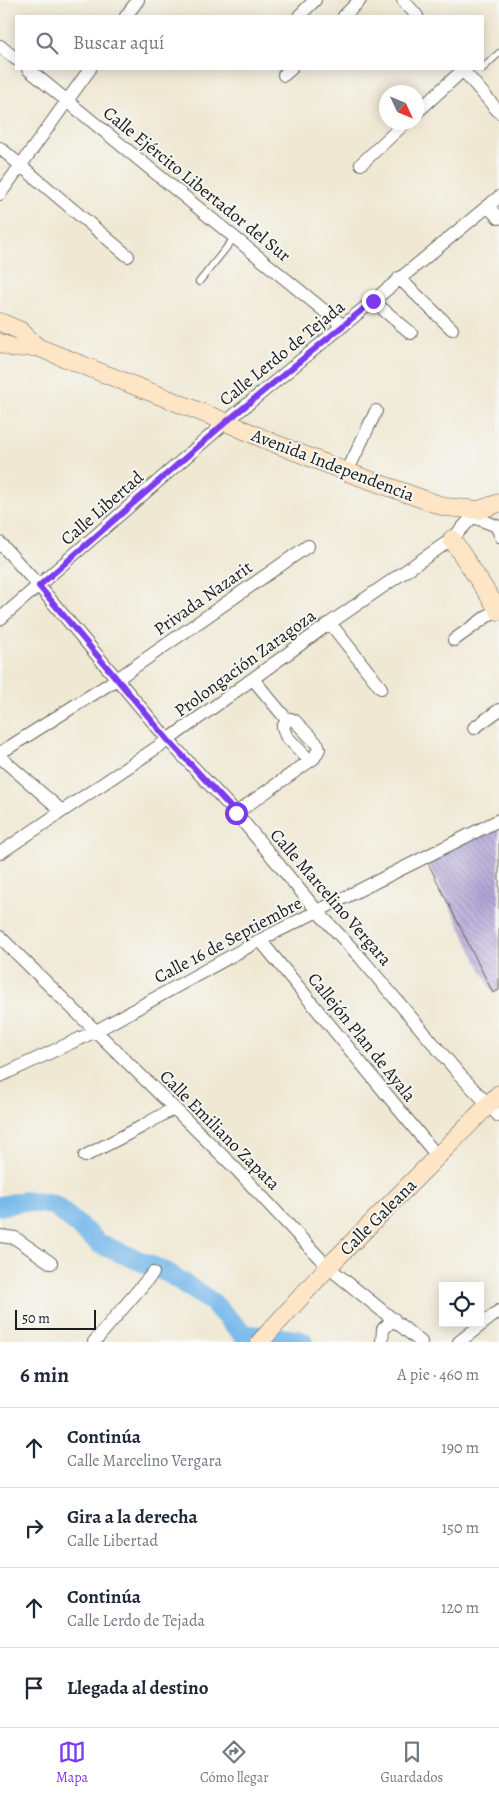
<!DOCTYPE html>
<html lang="es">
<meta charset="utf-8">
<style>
body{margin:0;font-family:Alegreya,serif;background:#f6f6f7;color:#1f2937}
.controls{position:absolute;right:15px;bottom:15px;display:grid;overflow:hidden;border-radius:0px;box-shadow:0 2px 12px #0003}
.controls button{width:45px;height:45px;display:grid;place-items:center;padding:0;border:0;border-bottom:1px solid #e0e1e3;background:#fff;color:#1f2937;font:25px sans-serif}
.compass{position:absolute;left:379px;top:85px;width:45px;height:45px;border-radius:50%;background:#fff;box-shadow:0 2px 12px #0003;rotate:134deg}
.scale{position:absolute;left:15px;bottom:12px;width:81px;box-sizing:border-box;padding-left:5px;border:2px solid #1c1c1c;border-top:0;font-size:14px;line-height:18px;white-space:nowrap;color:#1c1c1c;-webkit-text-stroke:4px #f6f6f2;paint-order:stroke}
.stop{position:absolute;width:15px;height:15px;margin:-11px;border:4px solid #7c3aed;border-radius:50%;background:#fff}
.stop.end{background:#7c3aed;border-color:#fff;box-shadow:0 1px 5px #0008}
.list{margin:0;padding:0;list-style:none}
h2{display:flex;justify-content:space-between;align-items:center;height:65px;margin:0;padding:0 20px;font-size:21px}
h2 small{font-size:16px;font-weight:400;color:#747a83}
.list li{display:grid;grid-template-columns:32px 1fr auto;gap:15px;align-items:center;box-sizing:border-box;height:80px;padding:0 20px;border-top:1px solid #e0e1e3}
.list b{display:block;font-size:19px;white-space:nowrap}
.list p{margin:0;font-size:16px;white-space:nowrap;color:#747a83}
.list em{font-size:16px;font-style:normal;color:#747a83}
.icon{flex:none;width:28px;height:28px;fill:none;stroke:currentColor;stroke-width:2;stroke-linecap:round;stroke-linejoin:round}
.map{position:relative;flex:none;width:499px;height:1342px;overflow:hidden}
.search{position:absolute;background:#fff;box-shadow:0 2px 12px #0003;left:15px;right:15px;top:15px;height:55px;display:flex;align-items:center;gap:12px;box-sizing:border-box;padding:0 18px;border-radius:0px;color:#747a83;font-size:19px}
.sheet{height:385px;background:#fff}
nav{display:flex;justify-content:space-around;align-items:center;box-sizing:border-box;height:70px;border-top:1px solid #e0e1e3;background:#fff;font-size:14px;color:#747a83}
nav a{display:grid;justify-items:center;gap:2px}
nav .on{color:#7c3aed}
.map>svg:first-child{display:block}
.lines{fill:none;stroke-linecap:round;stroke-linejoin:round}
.river{stroke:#74b8ea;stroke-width:20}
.building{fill:url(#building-back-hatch)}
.lane-casing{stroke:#66635c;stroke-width:8}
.street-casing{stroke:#66635c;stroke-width:14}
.secondary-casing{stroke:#66635c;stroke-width:19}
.lane{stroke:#fff;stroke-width:6}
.street{stroke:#fff;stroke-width:12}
.secondary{stroke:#fde5c5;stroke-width:18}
.route{stroke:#7c3aed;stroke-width:6}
.labels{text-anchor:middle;stroke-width:4;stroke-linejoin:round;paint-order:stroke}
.street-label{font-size:18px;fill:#1c1c1c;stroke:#f6f6f2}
</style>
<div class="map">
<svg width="499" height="1342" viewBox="0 0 499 1342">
<defs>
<pattern id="building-back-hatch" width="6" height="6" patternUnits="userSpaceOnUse" patternTransform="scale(1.25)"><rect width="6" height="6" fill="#b3a8d8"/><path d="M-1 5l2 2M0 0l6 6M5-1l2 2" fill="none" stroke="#9188ae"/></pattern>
</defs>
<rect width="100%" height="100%" fill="#f6f6f2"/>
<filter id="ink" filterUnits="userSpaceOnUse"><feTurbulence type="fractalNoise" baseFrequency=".02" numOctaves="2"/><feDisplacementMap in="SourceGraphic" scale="10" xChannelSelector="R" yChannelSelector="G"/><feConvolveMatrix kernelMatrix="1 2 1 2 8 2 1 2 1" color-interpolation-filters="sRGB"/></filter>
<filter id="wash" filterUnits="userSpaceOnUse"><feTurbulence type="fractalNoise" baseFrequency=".0096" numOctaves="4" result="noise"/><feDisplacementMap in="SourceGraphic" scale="20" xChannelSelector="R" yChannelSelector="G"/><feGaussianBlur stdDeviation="1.12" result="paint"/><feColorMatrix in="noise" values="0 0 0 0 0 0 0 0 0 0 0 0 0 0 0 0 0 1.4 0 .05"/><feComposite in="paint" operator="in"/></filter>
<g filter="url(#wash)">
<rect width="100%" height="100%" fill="#efe8d3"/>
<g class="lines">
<!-- river -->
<path class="river" d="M0 1206 24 1201 54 1205 100 1244 168 1273 212 1302 243 1334 298 1340 303 1342"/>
</g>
<g id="blocks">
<!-- building -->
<path class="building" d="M499 825V990L493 993 427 861Z"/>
</g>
</g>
<g filter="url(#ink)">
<use href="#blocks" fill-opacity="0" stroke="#66635c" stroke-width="1"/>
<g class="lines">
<defs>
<path id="lane" d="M483 68 499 53
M199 282 235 237
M493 526 499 539"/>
<path id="street" d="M403 0 417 16
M126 16 138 0
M299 16 315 0
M344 16 360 0
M0 46 16 59
M28 69 343 326
M462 69 499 112
M284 75 291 69
M416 113 463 70
M0 148 128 256
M361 164 406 122
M0 194 90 69
M487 206 499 218
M399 278 452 329
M373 301 411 333
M347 472 376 411
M474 517 499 527
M0 543 39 586 168 740 236 813 318 912 360 957 460 1075 499 1116
M0 619 226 422 499 197
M330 623 381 688
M454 640 497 609
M253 679 287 720
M474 728 499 710
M0 753 117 679 308 546
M0 757 62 811
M236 813 314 758 319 749 318 745 295 721 291 719 287 720 283 727 286 736 310 761
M0 853 168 740 330 623 452 539 479 510
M0 937 236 1169 328 1267 421 1342
M260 940 438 1157
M0 1076 96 1031 260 940 499 820
M85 1156 141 1127 174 1108
M0 1236 15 1238 51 1263
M94 1342 153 1273
M382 1342 383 1329 394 1319
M459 1342 499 1311"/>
<path id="secondary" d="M0 322 21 331 37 347 226 422 271 442 347 472 445 507 479 510 499 503
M0 343 14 348 37 347
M452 539 499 611
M260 1342 328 1267 499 1094"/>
</defs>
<!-- lane casing -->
<use href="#lane" class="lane-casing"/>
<!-- street casing -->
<use href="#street" class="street-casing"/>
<!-- secondary casing -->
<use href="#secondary" class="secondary-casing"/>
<!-- lane -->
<use href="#lane" class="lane"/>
<!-- street -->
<use href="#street" class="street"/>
<!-- secondary -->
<use href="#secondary" class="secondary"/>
</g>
</g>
<g class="lines" filter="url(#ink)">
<!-- route -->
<path class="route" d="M236 813 168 740 39 586 226 422 373 301"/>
</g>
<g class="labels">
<!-- street labels -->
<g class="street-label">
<text transform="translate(197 184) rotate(39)" y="6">Calle Ejército Libertador del Sur</text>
<text transform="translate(282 353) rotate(-39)" y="6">Calle Lerdo de Tejada</text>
<text transform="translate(333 465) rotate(21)" y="6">Avenida Independencia</text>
<text transform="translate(102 508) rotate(-41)" y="6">Calle Libertad</text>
<text transform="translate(203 598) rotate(-35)" y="6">Privada Nazarit</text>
<text transform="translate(245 663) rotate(-36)" y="6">Prolongación Zaragoza</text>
<text transform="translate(331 897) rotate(49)" y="6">Calle Marcelino Vergara</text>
<text transform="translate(228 940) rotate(-28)" y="6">Calle 16 de Septiembre</text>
<text transform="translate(362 1037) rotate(51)" y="6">Callejón Plan de Ayala</text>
<text transform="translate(220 1130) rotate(45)" y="6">Calle Emiliano Zapata</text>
<text transform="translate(378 1217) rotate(-45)" y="6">Calle Galeana</text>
</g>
</g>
</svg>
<div class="controls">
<button><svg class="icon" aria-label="locate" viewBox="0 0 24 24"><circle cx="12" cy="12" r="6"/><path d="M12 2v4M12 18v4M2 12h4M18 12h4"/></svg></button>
</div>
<svg class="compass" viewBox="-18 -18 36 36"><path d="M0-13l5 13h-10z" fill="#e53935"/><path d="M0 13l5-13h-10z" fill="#747a83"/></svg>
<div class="scale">50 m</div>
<div class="stop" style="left:236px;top:813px"></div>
<div class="stop end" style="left:373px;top:301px"></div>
<div class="search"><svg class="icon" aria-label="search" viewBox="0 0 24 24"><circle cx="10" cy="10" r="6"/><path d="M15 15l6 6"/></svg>Buscar aquí</div>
</div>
<section class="sheet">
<h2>6 min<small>A pie · 460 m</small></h2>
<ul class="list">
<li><svg class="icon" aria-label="ahead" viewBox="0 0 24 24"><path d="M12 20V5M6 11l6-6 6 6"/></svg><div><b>Continúa</b><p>Calle Marcelino Vergara</p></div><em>190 m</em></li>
<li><svg class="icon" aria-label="right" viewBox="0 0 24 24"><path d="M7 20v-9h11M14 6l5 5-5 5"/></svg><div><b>Gira a la derecha</b><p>Calle Libertad</p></div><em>150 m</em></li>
<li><svg class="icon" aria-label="ahead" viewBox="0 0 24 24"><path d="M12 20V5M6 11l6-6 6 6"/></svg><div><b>Continúa</b><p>Calle Lerdo de Tejada</p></div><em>120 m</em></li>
<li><svg class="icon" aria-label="arrive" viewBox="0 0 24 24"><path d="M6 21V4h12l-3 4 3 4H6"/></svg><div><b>Llegada al destino</b></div></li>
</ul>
</section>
<nav>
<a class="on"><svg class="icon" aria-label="map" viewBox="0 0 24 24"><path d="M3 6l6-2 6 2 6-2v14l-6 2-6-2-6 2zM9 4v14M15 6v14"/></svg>Mapa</a>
<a><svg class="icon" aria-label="directions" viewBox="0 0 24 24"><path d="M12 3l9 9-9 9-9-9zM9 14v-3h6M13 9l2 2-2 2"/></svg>Cómo llegar</a>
<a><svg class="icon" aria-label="saved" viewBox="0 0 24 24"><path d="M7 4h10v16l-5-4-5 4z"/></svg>Guardados</a>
</nav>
